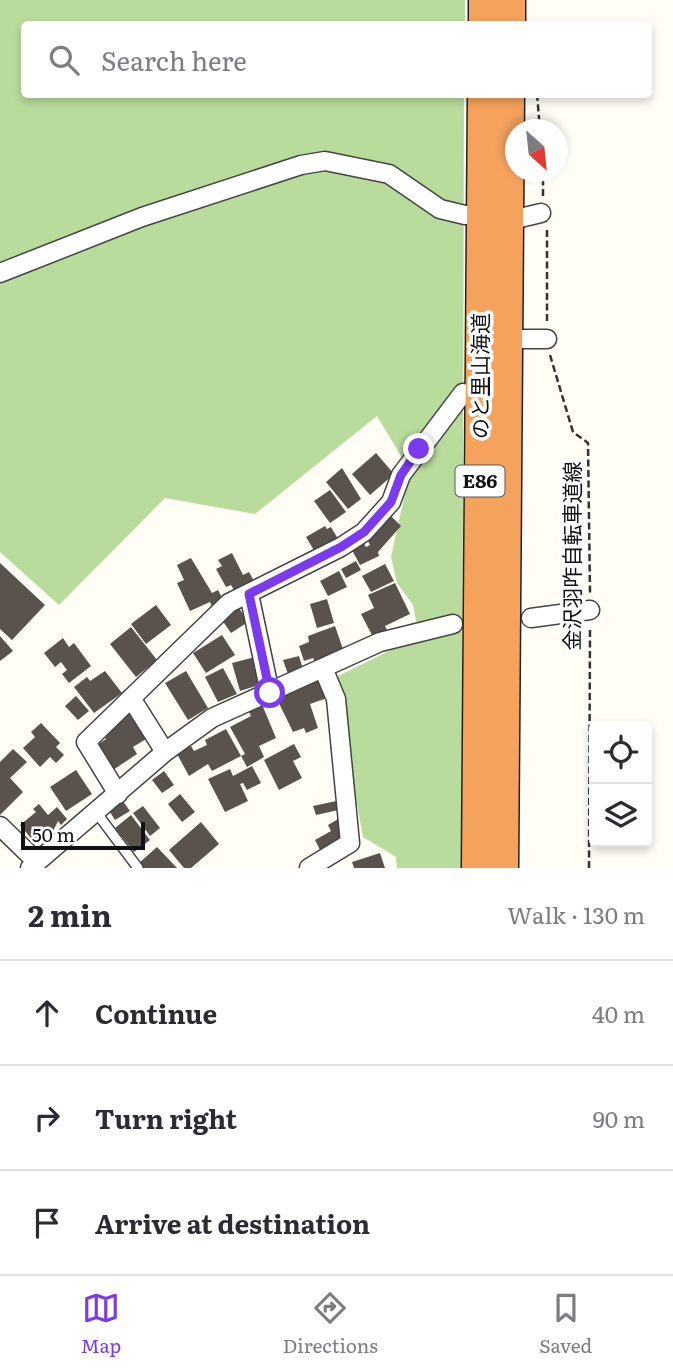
<!DOCTYPE html>
<meta charset="utf-8">
<style>
body{margin:0;font-family:Literata,"Noto Sans JP",serif;background:#f7f7f7;color:#2b2b33}
.controls{position:absolute;right:21px;bottom:21px;display:grid;overflow:hidden;border-radius:7px;box-shadow:0 4px 10px #0003}
.controls button{width:63px;height:63px;display:grid;place-items:center;padding:0;border:0;border-bottom:2px solid #e1e1e2;background:#fff;color:#2b2b33;font:35px sans-serif}
.compass{position:absolute;left:505px;top:119px;width:63px;height:63px;border-radius:50%;background:#fff;box-shadow:0 4px 10px #0003;rotate:153deg}
.scale{position:absolute;left:21px;bottom:18px;width:124px;box-sizing:border-box;padding-left:7px;border:4px solid #111;border-top:0;font-size:19px;line-height:24px;white-space:nowrap;color:#111;-webkit-text-stroke:5px #fff;paint-order:stroke}
.stop{position:absolute;width:21px;height:21px;margin:-16px;border:5px solid #7c3aed;border-radius:50%;background:#fff}
.stop.end{background:#7c3aed;border-color:#fff;box-shadow:0 2px 7px #0008}
.list{margin:0;padding:0;list-style:none}
h2{display:flex;justify-content:space-between;align-items:center;height:91px;margin:0;padding:0 28px;font-size:30px}
h2 small{font-size:23px;font-weight:400;color:#7c7c81}
.list li{display:grid;grid-template-columns:46px 1fr auto;gap:21px;align-items:center;box-sizing:border-box;height:105px;padding:0 28px;border-top:2px solid #e1e1e2}
.list b{display:block;font-size:26px;white-space:nowrap}
.list em{font-size:23px;font-style:normal;color:#7c7c81}
.icon{flex:none;width:38px;height:38px;fill:none;stroke:currentColor;stroke-width:2;stroke-linecap:round;stroke-linejoin:round}
.map{position:relative;flex:none;width:673px;height:868px;overflow:hidden}
.search{position:absolute;background:#fff;box-shadow:0 4px 10px #0003;left:21px;right:21px;top:21px;height:77px;display:flex;align-items:center;gap:18px;box-sizing:border-box;padding:0 24px;border-radius:7px;color:#7c7c81;font-size:26px}
.sheet{height:406px;background:#fff}
nav{display:flex;justify-content:space-around;align-items:center;box-sizing:border-box;height:98px;border-top:2px solid #e1e1e2;background:#fff;font-size:19px;color:#7c7c81}
nav a{display:grid;justify-items:center;gap:4px}
nav .on{color:#7c3aed}
.map>svg:first-child{display:block}
.forest{fill:#b9dc9c}
.building{fill:#5a524d}
.lines{fill:none;stroke-linecap:round;stroke-linejoin:round}
.lane-casing{stroke:#444;stroke-width:12}
.street-casing{stroke:#444;stroke-width:21}
.highway-casing{stroke:#222;stroke-width:35}
.path{stroke:#333;stroke-width:2.5;stroke-dasharray:7 3.5;stroke-linecap:butt}
.lane{stroke:#fff;stroke-width:9}
.street{stroke:#fff;stroke-width:18}
.highway{stroke:#f5a25d;stroke-width:32}
.route{stroke:#7c3aed;stroke-width:9}
.labels{text-anchor:middle;stroke-width:7;stroke-linejoin:round;paint-order:stroke}
.shield{fill:#fff;stroke:#585858;stroke-width:2}
.shield-label{font-size:19px;font-weight:bold;fill:#111}
.street-label{font-size:21px;fill:#111;stroke:#fff}
</style>
<div class="map">
<svg width="673" height="868" viewBox="0 0 673 868">
<rect width="100%" height="100%" fill="#fffdf5"/>
<!-- forest -->
<path class="forest" d="M0 0H465V24H24V94L464 95 462 868H397L396 857 363 837 334 678 419 636 413 605 397 583 391 557 410 471 377 416 255 514 165 498 59 605 0 552Z"/>
<!-- building -->
<path class="building" d="M376 453 394 474 370 495 352 474Z
M342 468 361 499 348 509 326 482Z
M330 490 346 512 330 523 314 501Z
M391 516 401 526 378 552 379 556 360 565 352 550 363 542 366 547 370 545 367 539Z
M325 526 327 529 331 527 341 544 318 557 306 537Z
M232 553 243 575 249 572 256 585 245 591 242 585 234 590 231 585 226 587 216 569 222 566 218 560Z
M191 558 212 593 218 590 225 603 213 609 210 602 190 611 177 583 184 580 177 565Z
M356 561 361 570 346 578 341 569Z
M0 563 45 605 12 640 0 629Z
M385 564 394 581 371 592 362 576Z
M339 571 347 587 328 596 320 581Z
M395 583 410 614 385 626 387 630 373 637 361 614 374 608 368 595Z
M327 599 334 623 317 628 310 604Z
M156 605 171 625 146 644 131 624Z
M239 608 248 622 231 633 222 620Z
M335 626 344 652 315 663 313 658 304 661 299 646 309 642 308 636Z
M131 627 157 660 136 677 110 644Z
M222 635 235 655 206 673 193 653Z
M0 636 13 651 0 661Z
M63 638 69 647 74 643 91 666 69 683 62 674 67 670 61 662 55 667 44 653Z
M299 656 303 669 288 674 283 660Z
M255 657 262 684 240 691 232 663Z
M223 668 237 694 218 702 205 677Z
M105 671 122 693 94 713 74 687 87 677 90 681Z
M186 671 208 708 188 720 165 683Z
M320 674 330 697 310 704 318 728 306 733 304 728 293 732 275 695Z
M76 696 89 711 78 720 65 706Z
M261 702 276 738 259 746 264 757 247 767 241 756 245 754 230 727 251 716 247 708Z
M129 714 146 739 133 747 137 754 113 770 97 745 106 739 101 731Z
M41 723 60 743 56 747 64 755 56 763 50 757 40 767 23 748 35 737 31 732Z
M226 729 241 756 212 771 208 764 189 776 177 754 191 746 194 751 207 745 205 740Z
M294 744 301 757 293 761 302 778 279 790 264 760Z
M13 749 27 762 10 778 23 792 0 815V762Z
M252 766 261 783 247 790 243 783 240 784 248 801 225 812 208 779 230 769 233 776Z
M76 770 92 794 66 811 50 787Z
M164 771 174 785 162 793 152 780Z
M180 794 195 812 182 822 168 804Z
M122 800 130 811 115 820 108 809Z
M341 800 343 809 316 815 313 806Z
M39 804 48 815 57 807 67 819 61 825 58 821 52 833 48 831 35 843 20 825 36 812 33 809Z
M143 806 160 828 150 836 133 813Z
M131 815 150 840 134 852 115 828Z
M340 818 347 840 322 854 315 840 331 831 328 825Z
M201 822 219 844 191 868H184L169 850Z
M157 847 177 868H141L138 864Z
M380 853 385 868H354L352 862Z"/>
<g class="lines">
<defs>
<path id="lane" d="M96 812 138 868"/>
<path id="street" d="M520 218 541 213
M0 273 142 217 301 165 325 161 389 174 440 209 465 215
M522 339H547
M249 594 270 693
M531 618 590 610
M131 698 165 752
M118 794 86 742 229 603 341 547 364 532 391 502 401 475 463 393
M0 826 36 861
M30 868 165 752 212 718 380 642 453 624
M309 868 350 843 336 699 323 668"/>
<path id="highway" d="M485 24V0
M509 24V0
M478 868 484 94
M502 868 508 94"/>
</defs>
<!-- lane casing -->
<use href="#lane" class="lane-casing"/>
<!-- street casing -->
<use href="#street" class="street-casing"/>
<!-- highway casing -->
<use href="#highway" class="highway-casing"/>
<!-- path -->
<path class="path" d="M537 94 540 130
M543 196V172
M547 230V321
M550 355 573 432 588 443 590 593
M589 868 590 628"/>
<!-- lane -->
<use href="#lane" class="lane"/>
<!-- street -->
<use href="#street" class="street"/>
<!-- highway -->
<use href="#highway" class="highway"/>
</g>
<g class="lines">
<!-- route -->
<path class="route" d="M270 693 249 594 341 547 364 532 391 502 401 475 419 449"/>
</g>
<g class="labels">
<!-- shield labels -->
<rect class="shield" x="455.5" y="465.5" width="49" height="31" rx="5"/>
<g class="shield-label">
<text x="480" y="488">E86</text>
</g>
<!-- street labels -->
<g class="street-label">
<text transform="translate(481 376) rotate(-90)" y="7">のと里山海道</text>
<text transform="translate(573 556) rotate(-90)" y="7">金沢羽咋自転車道線</text>
</g>
</g>
</svg>
<div class="controls">
<button><svg class="icon" aria-label="locate" viewBox="0 0 24 24"><circle cx="12" cy="12" r="6"/><path d="M12 2v4M12 18v4M2 12h4M18 12h4"/></svg></button>
<button><svg class="icon" aria-label="layers" viewBox="0 0 24 24"><path d="M12 4l9 5-9 5-9-5zM3 14l9 5 9-5"/></svg></button>
</div>
<svg class="compass" viewBox="-18 -18 36 36"><path d="M0-13l5 13h-10z" fill="#e53935"/><path d="M0 13l5-13h-10z" fill="#7c7c81"/></svg>
<div class="scale">50 m</div>
<div class="stop" style="left:270px;top:693px"></div>
<div class="stop end" style="left:419px;top:449px"></div>
<div class="search"><svg class="icon" aria-label="search" viewBox="0 0 24 24"><circle cx="10" cy="10" r="6"/><path d="M15 15l6 6"/></svg>Search here</div>
</div>
<section class="sheet">
<h2>2 min<small>Walk · 130 m</small></h2>
<ul class="list">
<li><svg class="icon" aria-label="ahead" viewBox="0 0 24 24"><path d="M12 20V5M6 11l6-6 6 6"/></svg><div><b>Continue</b></div><em>40 m</em></li>
<li><svg class="icon" aria-label="right" viewBox="0 0 24 24"><path d="M7 20v-9h11M14 6l5 5-5 5"/></svg><div><b>Turn right</b></div><em>90 m</em></li>
<li><svg class="icon" aria-label="arrive" viewBox="0 0 24 24"><path d="M6 21V4h12l-3 4 3 4H6"/></svg><div><b>Arrive at destination</b></div></li>
</ul>
</section>
<nav>
<a class="on"><svg class="icon" aria-label="map" viewBox="0 0 24 24"><path d="M3 6l6-2 6 2 6-2v14l-6 2-6-2-6 2zM9 4v14M15 6v14"/></svg>Map</a>
<a><svg class="icon" aria-label="directions" viewBox="0 0 24 24"><path d="M12 3l9 9-9 9-9-9zM9 14v-3h6M13 9l2 2-2 2"/></svg>Directions</a>
<a><svg class="icon" aria-label="saved" viewBox="0 0 24 24"><path d="M7 4h10v16l-5-4-5 4z"/></svg>Saved</a>
</nav>
